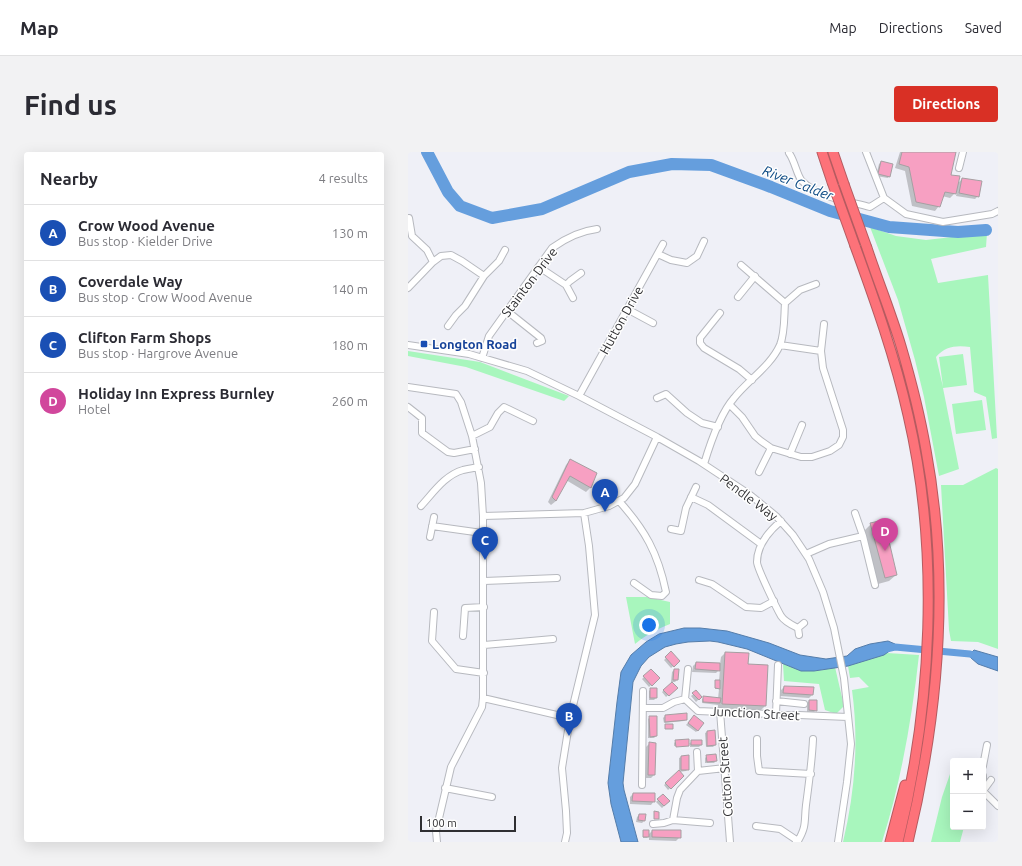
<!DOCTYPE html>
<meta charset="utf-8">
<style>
body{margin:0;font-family:Ubuntu,sans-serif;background:#f2f2f3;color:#2b2b33}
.controls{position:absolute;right:12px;bottom:12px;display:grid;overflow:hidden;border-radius:4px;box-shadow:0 4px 16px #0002}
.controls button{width:36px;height:36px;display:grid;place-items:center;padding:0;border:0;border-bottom:1px solid #e1e1e2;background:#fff;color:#2b2b33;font:20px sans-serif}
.scale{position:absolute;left:12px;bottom:10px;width:96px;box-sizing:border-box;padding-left:4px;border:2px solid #2f2f32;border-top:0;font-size:11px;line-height:14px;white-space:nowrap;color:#2f2f32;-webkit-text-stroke:3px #fefefe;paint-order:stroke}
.you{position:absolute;left:241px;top:473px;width:14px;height:14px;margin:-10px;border:3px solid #fff;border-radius:50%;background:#1a73e8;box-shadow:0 0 0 6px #1a73e833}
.badge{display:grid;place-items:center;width:26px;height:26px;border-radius:50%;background:#d93025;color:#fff;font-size:13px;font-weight:700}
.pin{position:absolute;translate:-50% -33px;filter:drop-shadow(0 1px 2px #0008)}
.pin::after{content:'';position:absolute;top:21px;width:14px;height:12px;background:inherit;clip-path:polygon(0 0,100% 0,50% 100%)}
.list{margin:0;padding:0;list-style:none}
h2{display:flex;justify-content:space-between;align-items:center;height:52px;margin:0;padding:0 16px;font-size:17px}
h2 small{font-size:13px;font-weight:400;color:#7c7c81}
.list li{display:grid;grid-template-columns:26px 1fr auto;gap:12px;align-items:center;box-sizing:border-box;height:56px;padding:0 16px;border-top:1px solid #e1e1e2}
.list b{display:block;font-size:15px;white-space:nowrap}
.list p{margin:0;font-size:13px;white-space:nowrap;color:#7c7c81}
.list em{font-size:13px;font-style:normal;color:#7c7c81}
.map{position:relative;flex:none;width:590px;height:690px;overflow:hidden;border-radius:4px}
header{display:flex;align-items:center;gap:24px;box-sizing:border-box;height:56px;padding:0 20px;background:#fff;border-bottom:1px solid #e1e1e2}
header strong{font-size:19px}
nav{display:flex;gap:22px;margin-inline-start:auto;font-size:14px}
.intro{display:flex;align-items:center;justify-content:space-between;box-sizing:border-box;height:96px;padding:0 24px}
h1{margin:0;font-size:28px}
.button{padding:10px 18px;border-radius:4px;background:#d93025;color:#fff;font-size:14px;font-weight:700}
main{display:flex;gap:24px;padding:0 24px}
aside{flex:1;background:#fff;border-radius:4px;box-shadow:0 4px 16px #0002}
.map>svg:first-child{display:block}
.green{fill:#a8f6bd}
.water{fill:#659edd;stroke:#557daa}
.shadow{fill:#0003}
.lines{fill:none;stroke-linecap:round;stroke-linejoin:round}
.canal{stroke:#659edd;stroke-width:7}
.river{stroke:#659edd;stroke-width:12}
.building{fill:#f7a0c2;stroke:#a69fa2}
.minor-casing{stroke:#b7b9bf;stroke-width:8}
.highway-casing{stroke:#b55b60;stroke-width:11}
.minor{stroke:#fff;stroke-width:6}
.highway{stroke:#fd7279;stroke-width:9}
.highway-bridge-casing{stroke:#b55b60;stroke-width:11;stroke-linecap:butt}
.highway-bridge{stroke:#fd7279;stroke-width:9}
.transit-dot{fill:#1a4fb4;stroke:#fefefe;stroke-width:1.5}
.labels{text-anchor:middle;stroke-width:3;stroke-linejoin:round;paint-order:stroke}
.street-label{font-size:13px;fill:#2f2f32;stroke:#fefefe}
.transit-label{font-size:13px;font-weight:bold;fill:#164399;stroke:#fefefe;text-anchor:start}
.water-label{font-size:14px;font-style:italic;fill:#0c4a84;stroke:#fefefe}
</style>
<header>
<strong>Map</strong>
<nav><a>Map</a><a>Directions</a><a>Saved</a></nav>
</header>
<div class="intro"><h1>Find us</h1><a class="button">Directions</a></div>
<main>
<aside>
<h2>Nearby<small>4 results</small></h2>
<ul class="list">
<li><span class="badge" style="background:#1a4fb4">A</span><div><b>Crow Wood Avenue</b><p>Bus stop · Kielder Drive</p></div><em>130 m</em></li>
<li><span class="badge" style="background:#1a4fb4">B</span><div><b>Coverdale Way</b><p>Bus stop · Crow Wood Avenue</p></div><em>140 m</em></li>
<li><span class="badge" style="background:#1a4fb4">C</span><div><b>Clifton Farm Shops</b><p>Bus stop · Hargrove Avenue</p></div><em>180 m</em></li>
<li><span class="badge" style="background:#d1479c">D</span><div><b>Holiday Inn Express Burnley</b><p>Hotel</p></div><em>260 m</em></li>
</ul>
</aside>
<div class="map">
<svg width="590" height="690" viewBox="0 0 590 690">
<rect width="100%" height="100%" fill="#eff0f7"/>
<!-- green -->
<path class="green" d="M462 75 488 84 518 88 579 81 578 95 523 107 530 131 580 123 589 286 584 287 578 245 566 240 562 195C549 193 537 194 528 205L535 235 531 205 555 202 559 233 535 236 551 317 531 324 516 245 507 208 490 148Z
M0 199 72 210 161 244 156 249 58 215 0 204Z
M574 248 578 278 548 282 544 252Z
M588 316 590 317V497L570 490 543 489 541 478 533 333H555Z
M218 445H239L262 450V472C249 477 238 483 227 492Z
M479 501 511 503C504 566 493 630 474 690H435C447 640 451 589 444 538L461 535 451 525 442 526 440 514Z
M375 512C397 520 404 521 427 515L436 554 428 562 417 558 411 532 376 529Z
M545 621V675H556L552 690H523L534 645 542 622Z"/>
<!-- water -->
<path class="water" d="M276 476H292L319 479 361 491 392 503 418 507 439 504 447 497 462 492 480 489 487 492V495L476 503 440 514 406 519H393L339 497 310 490 302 489 280 490 268 492 257 495 241 505 233 514 225 530 215 631 216 638 230 690H213L203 652 200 631 209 550 213 520 223 503 238 490 251 482Z
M566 498 590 505V519L570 512 563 506 562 502Z"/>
<!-- shadow -->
<path class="shadow" d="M492 0H547L542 24 549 32 554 27 570 44 567 47 548 44 549 39 542 46 534 44 531 54 527 59 504 54 497 19 487 16Z
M473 10 481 24 480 26 468 24 471 12Z
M162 308 182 336 178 340 158 328 148 349 143 353 140 350 158 313Z
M463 372 488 423 481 429 470 432 456 379Z
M263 501 271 509 263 516 256 508Z
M317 501 339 513 359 514 357 554 352 559 310 556V553L294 551V547L296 546 310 547 311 537H307V530L311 529 312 517 308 521 284 520 285 514 288 511 312 512 313 505Z
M243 518 250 526 241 535 234 527Z
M266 518 269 528 267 530H263L264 520Z
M264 531 268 536 258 545 254 540Z
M376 535 404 543 401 546 372 544 373 538Z
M243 537H248V546L246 548H241V539Z
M288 540 293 545 288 550 283 544Z
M401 549 408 558 406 560H399V551Z
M257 564 278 567 276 569 256 571 255 566Z
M242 565 248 584 246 586H240V567Z
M284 566 290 578 288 580 278 573Z
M299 580 307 593 305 595H298L297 581Z
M268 589 280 593 284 589 293 593 291 595H282V592L279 594V593L266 594V591Z
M242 591 247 592 246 623 243 626H238V595Z
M299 604 308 609 306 611H297V606Z
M273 605 280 617 278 619 271 620V606Z
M271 620 275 624 260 638 256 633Z
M225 642 246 649 243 653 222 652V645Z
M255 643 261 649 254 656 248 650Z
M231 663 236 669 234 671 228 670 229 665Z
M235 679 240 683 244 679 272 685 268 689 241 688V684L239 686H235Z"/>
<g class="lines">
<!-- canal -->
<path class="canal" d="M478 497 487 495 562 502 570 505"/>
<!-- river -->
<path class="river" d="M19 0 40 40 52 54 84 66 134 57 221 20 264 12 303 13 363 35 422 59 481 75 550 80 578 78"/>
</g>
<!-- building -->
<path class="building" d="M494 0H548L543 23 552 24 548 42 537 40 532 55 508 50 501 15 491 12Z
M473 9 485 12 482 25 470 22Z
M554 26 574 29 571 45 551 41Z
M162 307 189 321 183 336 162 324 148 349 144 345Z
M476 368 489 423 477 426 462 371Z
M263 499 272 509 266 515 257 505Z
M317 500 341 501 340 512 360 513 358 554 314 552Z
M288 510 312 511V519L287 517Z
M243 517 252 526 244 534 235 524Z
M266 517H271L270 528H265Z
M307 528H312V537L307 536Z
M264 530 270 536 261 544 255 538Z
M376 534 406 535 405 543 375 541Z
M242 536H249V546H242Z
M288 538 294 545 291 548 284 541Z
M295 544 313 546 312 551 295 550Z
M401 548H409V559L401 558Z
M279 561V568L257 570V563Z
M286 563 296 571 290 579 280 571Z
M241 564H249V584L242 585Z
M257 572H265V577H257Z
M307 578 308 593 299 594V579Z
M281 587V594L268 595 267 588Z
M283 588H294V593H283Z
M241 590 248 591 247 623H240Z
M308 602 309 609 299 610 298 603Z
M281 603V618H273V604Z
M271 618 276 624 263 637 257 631Z
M225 641H247V650L224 649Z
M255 642 262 649 256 654 249 647Z
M246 659 251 660V667H246Z
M231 662H238L237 669 230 668Z
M235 678H241V685H235Z
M244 678H273V686L244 685Z"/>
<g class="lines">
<defs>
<path id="minor" d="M458 0 476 46 498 62 535 70 584 62 590 59
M381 1C387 9 389 24 394 29 411 46 440 49 462 55L476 46
M551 16 555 0
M1 66 4 84 19 98 25 110
M250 102 263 108 279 111 289 104 296 89
M333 113 377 151
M131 115 158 133 165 146
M158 133 162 129 173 121
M0 136 25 110 33 104 43 103 54 109 76 124
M330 145 347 124
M219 157 245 171
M99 159 133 186 134 189 129 191
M312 161 292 186V191L296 196 331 217 344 228
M40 174 48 163 57 154 76 124 91 109 97 98
M0 193 61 202 119 219 171 244 249 285 291 309 341 342 368 364 385 383 401 407 415 440 426 476 436 526 443 592 439 630 430 690
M413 199 416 172
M74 206 81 184 144 96C158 86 172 79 189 77
M0 235 48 242 53 250 64 284 73 331 75 364V546L74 555 43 615 28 679 29 690
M171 244 255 92
M249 246 258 242 279 261 294 271 310 275
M322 253 334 265 347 284 353 289 363 296 393 305H404L422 299 431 293 435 285V278L415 216 413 199 372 193
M0 255 14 266V281L40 300 46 301 67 297
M64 284 82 275 90 261 96 255 125 269
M382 302 394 273
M296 312C302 292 312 262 326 246 340 228 362 215 372 193 377 181 376 164 377 151L392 138 408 132
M351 320 363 296
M283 345 300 353 353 392
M211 349C237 378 250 401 258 440L254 444 243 443 226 431
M13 354C25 341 37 323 55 318 60 317 65 316 71 315
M75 364 176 361 201 354 216 346 227 332 249 285
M373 369C360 380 349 393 349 410 349 416 369 457 373 464 377 470 384 473 390 476
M24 374 74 381
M263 377 273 379 278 356 288 335
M455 384 467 433
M22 385 26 365
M398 402 421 392 455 384 447 361
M291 428 304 432 338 455 353 456 366 449
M76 429 149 426
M26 460 24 489 48 517 76 521
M391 483 390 476 396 471
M55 484 57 456 76 455
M76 493 145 487
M75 546 162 566
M277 547 280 517
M368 549 396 552
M236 556H255L266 550 277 547 290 559 440 565
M312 559 322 690
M368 562 370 513
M349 587V604L351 619 403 622
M289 600 290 619 272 638 269 646 265 668 302 671
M575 614 579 593
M290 619 317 616
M575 624V636
M234 633 235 539
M37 636 84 645
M575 639 590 654
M575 639 583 628
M245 672 256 671 265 668
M348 674 372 677 390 689 388 690
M390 689C399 673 396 670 398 653 401 631 404 609 405 587
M157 690 159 681 158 659 154 616 162 566 187 463 181 394 176 361"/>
<path id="highway" d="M414 0 424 30
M425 0 436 32
M447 94C467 149 487 205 500 263 532 400 524 554 490 690
M459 96C470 129 483 161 493 194 503 228 512 263 518 298 542 428 531 562 500 690
M482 690 497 633"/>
</defs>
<!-- minor casing -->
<use href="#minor" class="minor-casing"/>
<!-- highway casing -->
<use href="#highway" class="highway-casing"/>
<!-- minor -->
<use href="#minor" class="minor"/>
<!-- highway -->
<use href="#highway" class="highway"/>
<defs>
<path id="highway-bridge" d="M424 30 447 94
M436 32 459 96"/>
</defs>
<!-- highway-bridge casing -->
<use href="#highway-bridge" class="highway-bridge-casing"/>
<!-- highway-bridge -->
<use href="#highway-bridge" class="highway-bridge"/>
</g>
<!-- markers -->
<rect class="transit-dot" x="12" y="188" width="8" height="8" rx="2"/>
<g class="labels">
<!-- street labels -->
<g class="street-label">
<text transform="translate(121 130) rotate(-53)" y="5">Stainton Drive</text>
<text transform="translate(213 168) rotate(-61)" y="5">Hutton Drive</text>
<text transform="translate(341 345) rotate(37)" y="5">Pendle Way</text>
<text transform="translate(347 561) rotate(3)" y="5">Junction Street</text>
<text transform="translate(317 625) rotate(-94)" y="5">Cotton Street</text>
</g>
<!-- transit labels -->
<g class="transit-label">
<text x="24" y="197">Longton Road</text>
</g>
<!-- water labels -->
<g class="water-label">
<text transform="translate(390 31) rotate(21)" y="5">River Calder</text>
</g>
</g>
</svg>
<div class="controls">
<button>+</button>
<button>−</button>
</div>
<div class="scale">100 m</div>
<div class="you"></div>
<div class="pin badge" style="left:197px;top:360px;background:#1a4fb4">A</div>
<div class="pin badge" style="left:161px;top:584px;background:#1a4fb4">B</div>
<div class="pin badge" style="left:77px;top:408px;background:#1a4fb4">C</div>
<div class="pin badge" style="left:477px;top:399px;background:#d1479c">D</div>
</div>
</main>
